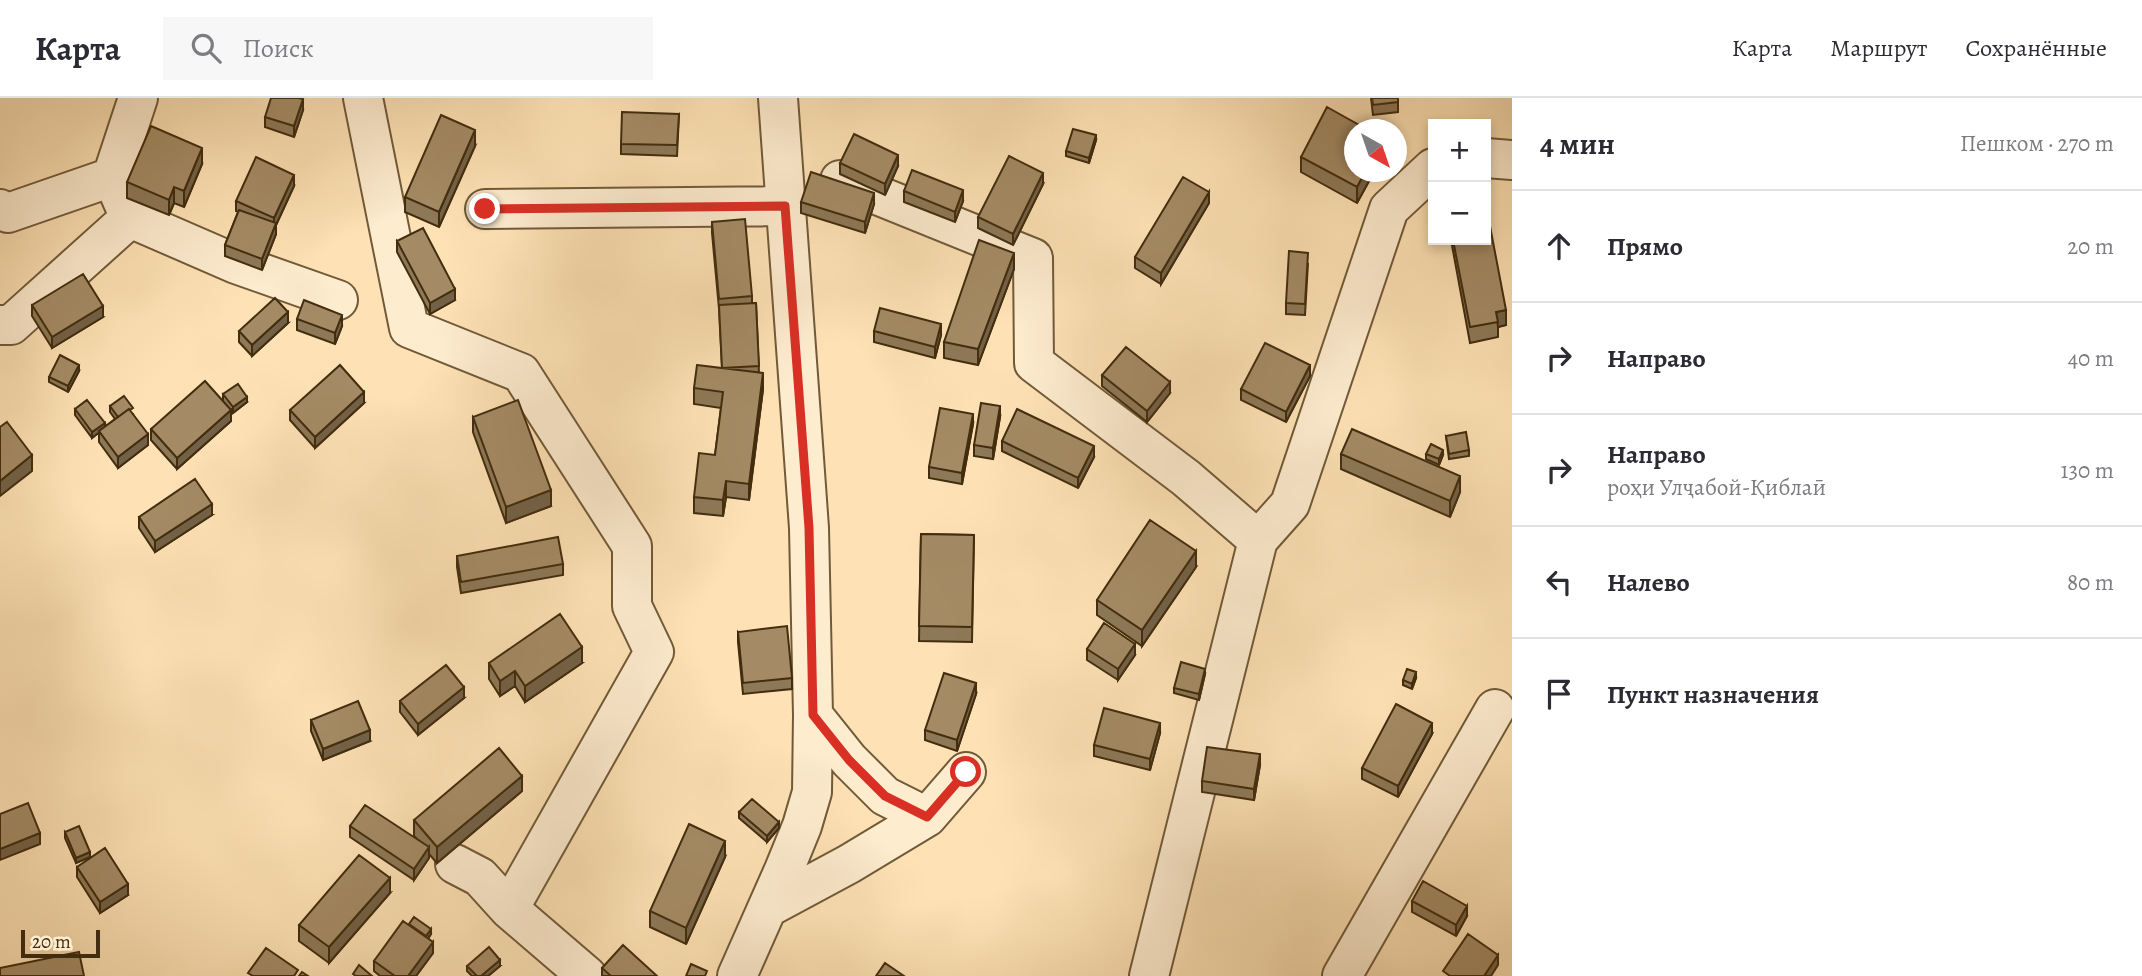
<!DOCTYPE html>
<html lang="ru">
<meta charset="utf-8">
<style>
body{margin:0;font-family:Alegreya,serif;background:#f7f7f7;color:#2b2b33}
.controls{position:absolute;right:21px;top:21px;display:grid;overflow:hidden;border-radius:0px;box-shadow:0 4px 10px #0003}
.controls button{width:63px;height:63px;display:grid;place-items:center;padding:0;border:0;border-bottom:2px solid #e1e1e2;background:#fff;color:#2b2b33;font:35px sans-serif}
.compass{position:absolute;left:1344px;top:21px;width:63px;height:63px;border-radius:50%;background:#fff;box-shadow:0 4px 10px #0003;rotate:140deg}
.scale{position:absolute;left:21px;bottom:18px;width:79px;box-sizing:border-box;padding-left:7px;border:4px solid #422d0e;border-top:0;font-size:19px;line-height:24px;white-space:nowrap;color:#422d0e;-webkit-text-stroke:5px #feeccf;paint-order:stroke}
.stop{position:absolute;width:21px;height:21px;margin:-16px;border:5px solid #d93025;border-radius:50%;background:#fff}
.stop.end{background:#d93025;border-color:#fff;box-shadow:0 2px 7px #0008}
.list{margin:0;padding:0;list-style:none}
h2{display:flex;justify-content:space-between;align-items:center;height:91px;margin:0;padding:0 28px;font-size:30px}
h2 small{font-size:23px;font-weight:400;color:#7c7c81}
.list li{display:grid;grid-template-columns:46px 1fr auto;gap:21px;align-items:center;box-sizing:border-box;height:112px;padding:0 28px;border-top:2px solid #e1e1e2}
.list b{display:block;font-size:26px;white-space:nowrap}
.list p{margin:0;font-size:23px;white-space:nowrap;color:#7c7c81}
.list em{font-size:23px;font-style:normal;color:#7c7c81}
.icon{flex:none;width:38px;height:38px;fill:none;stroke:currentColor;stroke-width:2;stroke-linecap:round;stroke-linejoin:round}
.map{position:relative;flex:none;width:1512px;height:878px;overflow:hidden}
header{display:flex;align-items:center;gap:42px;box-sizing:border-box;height:98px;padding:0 35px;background:#fff;border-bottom:2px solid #e1e1e2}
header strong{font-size:33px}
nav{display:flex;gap:38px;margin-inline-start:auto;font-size:24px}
.search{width:490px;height:63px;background:#f7f7f7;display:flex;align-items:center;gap:18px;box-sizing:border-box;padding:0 24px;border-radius:0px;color:#7c7c81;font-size:26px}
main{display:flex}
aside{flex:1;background:#fff}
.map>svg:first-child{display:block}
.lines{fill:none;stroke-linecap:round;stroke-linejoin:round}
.minor-casing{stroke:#715a38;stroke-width:42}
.minor{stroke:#feeccf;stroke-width:38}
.wall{fill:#8d7857;stroke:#422d0e;stroke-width:2}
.shaded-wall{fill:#736147;stroke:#422d0e;stroke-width:2}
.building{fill:#a48b65;stroke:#422d0e;stroke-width:2}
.route{stroke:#d93025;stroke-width:9}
</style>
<header>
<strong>Карта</strong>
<div class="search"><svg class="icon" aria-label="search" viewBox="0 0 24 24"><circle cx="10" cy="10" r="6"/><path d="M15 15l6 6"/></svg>Поиск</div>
<nav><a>Карта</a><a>Маршрут</a><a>Сохранённые</a></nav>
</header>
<main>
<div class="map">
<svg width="1512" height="878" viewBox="0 0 1512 878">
<rect width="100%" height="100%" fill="#fee2b5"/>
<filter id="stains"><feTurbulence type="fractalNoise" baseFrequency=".00286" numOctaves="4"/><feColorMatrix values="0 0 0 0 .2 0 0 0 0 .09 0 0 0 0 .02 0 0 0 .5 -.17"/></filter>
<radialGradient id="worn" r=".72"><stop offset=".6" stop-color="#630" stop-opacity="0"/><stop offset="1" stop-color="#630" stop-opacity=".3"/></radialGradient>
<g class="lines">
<defs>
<path id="minor" d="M363 0 409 230 521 275 632 448V508L654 554 509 811 587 878
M1486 60 1512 62
M112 79 130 120 236 166 338 202
M840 82 1033 160 1034 265 1186 380 1258 442 1149 878
M0 111 8 115 112 79 138 0
M485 111 785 108
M0 227H11L130 120
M1258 442 1290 406 1389 111 1433 70
M813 617 849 662 885 698 927 719
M455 766 480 779 509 811
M769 809 849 766 927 719 966 674
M737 878 784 772 802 728 812 694 813 617 809 430 778 0
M1342 878 1495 611"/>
</defs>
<!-- minor casing -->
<use href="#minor" class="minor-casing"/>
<!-- minor -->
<use href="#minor" class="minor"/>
</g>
<!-- wall -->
<path class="wall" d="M1371 0H1398V14L1373 17Z
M303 12 294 39 265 29V19Z
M679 16 677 58 621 56V46Z
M1096 42 1089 65 1066 58V53Z
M475 48 439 129 405 114V99Z
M1301 59 1374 74 1357 105 1301 74Z
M840 65 898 68 885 97 840 76Z
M202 66 184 109 174 105 169 117 127 100V84Z
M1043 86 1013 147 978 130V119Z
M294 88 276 127V136L262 172 225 158V147L238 114 236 113V103Z
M904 93 963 103 955 124 904 104Z
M801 104 874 106 865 135 801 115Z
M1209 105 1161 186 1135 170V159Z
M712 124 752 198V205H756L759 275 763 291 749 402 726 399 723 418 694 415V399L715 357 721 310 694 306V290L722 270 719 211 712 135Z
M1451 142H1486L1506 227 1498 229V239L1470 245Z
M397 143 455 202 430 216 397 154Z
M1308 165 1305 217 1286 216V205Z
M1014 171 978 267 944 260V244Z
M32 207 103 219 52 250 32 218Z
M297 221 342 228 335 246 297 232Z
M288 225 252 258 239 244V233Z
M874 233 941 237 935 260 874 244Z
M79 273 68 294 49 284V279Z
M1102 277 1170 295 1147 324 1102 288Z
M1310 278 1286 324 1241 302V291Z
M223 296 247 304 233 315 231 313V323L177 371 151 342V331L223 302Z
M364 305 315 350 290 322V312Z
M110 308 133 316 148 347 118 370 99 344V334L92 340 75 317V311L105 329 115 321 110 314Z
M473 319 551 408 506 425 473 334Z
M1000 319 993 361 974 358V347Z
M973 326 962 386 929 380V369Z
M1446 338 1469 352V358L1449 361Z
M1002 343 1094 359 1078 390 1002 353Z
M1341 356 1460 394 1450 419 1341 371Z
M1426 356 1443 357 1439 367 1426 361Z
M212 417 155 454 139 430V419Z
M921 436 974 437 972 544 919 543Z
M457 458 563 466V477L461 495 457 469Z
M1196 469 1142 548 1097 517V502Z
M738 534 792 580V591L743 596 738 544Z
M1087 551 1135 557 1118 582 1087 562Z
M489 565H582L525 604 515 588 500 598 489 581Z
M1205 576 1199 602 1174 595V590Z
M1416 580 1412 591 1403 587V582Z
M976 596 957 653 925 642V632Z
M464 600 418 637 400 614V603Z
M311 622 370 643 323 662 311 633Z
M1160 635 1150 672 1094 658V647Z
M1432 636 1398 699 1362 681V670Z
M1260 667 1254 702 1202 694V683Z
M522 693 437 765 429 756V760L414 782 350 739V728L417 741 414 738V722Z
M739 714 779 730 767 744 739 720Z
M65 734 90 759 76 765 65 740Z
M725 759 686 846 650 829V813Z
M77 769 128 797 100 815 77 779Z
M390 795 329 865 299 843V827Z
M1412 803 1467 818 1456 838 1412 814Z
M409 827 431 836 428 841 433 855 416 878H380L374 873V863Z
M467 868H500L488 878H472L467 873Z
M602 870 657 878H602Z"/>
<!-- shaded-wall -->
<path class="shaded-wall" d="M303 1V12L294 39V28Z
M475 32V48L439 129V114Z
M1096 37V42L1089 65V60Z
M202 50V66L184 109V93Z
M898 57V68L885 97V86Z
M1365 74H1374L1357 105V89Z
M1043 75V86L1013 147V136Z
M294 77V88L276 127V136L262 172V161L274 130V120Z
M174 89V105L169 117V102Z
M963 92V103L955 124V114Z
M1209 94V105L1161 186V175Z
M874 95V106L865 135V124Z
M1014 155V171L978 267V251Z
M455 191V202L430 216V205Z
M103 208V219L52 250V239Z
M1506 212V227L1498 229 1496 214Z
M288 214V225L252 258V247Z
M342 217V228L335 246V235Z
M941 226V237L935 260V249Z
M79 267V273L68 294V288Z
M1310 267V278L1286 324V314Z
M763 275V291L749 402V386Z
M1170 284V295L1147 324V313Z
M364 294V305L315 350V339Z
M247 299V304L233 315V309Z
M1000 308V319L993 361V350Z
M231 312V323L177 371V360Z
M973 316V326L962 386V375Z
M105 325V330L92 340V334Z
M148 336V347L118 370V359Z
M1094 348V359L1078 390V380Z
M1443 352V357L1439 367V361Z
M32 357V373L0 398V383Z
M1460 378V394L1450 419V403Z
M726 383V399L723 418V402Z
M551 392V408L506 425V409Z
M212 406V417L155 454V443Z
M1196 453V469L1142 548V532Z
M1135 546V557L1118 582V571Z
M582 549V565L525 604V588Z
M1205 571V576L1199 602V596Z
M515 573V588L500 598V583Z
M1416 574V580L1412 591V586Z
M976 585V596L957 653V642Z
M464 589V600L418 637V626Z
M1160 625V635L1150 672V661Z
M1432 625V636L1398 699V688Z
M370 632V643L323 662V651Z
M1260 656V667L1254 702V691Z
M522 678V693L437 765V749Z
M779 724V730L767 744V738Z
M40 735V746L0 762V751Z
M725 743V759L686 846V830Z
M429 749V760L414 782V771Z
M90 754V759L76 765V760Z
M390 780V795L329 865V849Z
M128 786V797L100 815V804Z
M1467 808V818L1456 838V827Z
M431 831V836L426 843V838Z
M433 844V855L416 878H408Z
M1498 857V867L1491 878H1484Z
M500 862V868L488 878H481Z"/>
<!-- building -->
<path class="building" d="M271 0H298L303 1 294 28 265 19Z
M1372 0H1398V4L1373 7Z
M1327 9 1368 32H1354V74H1365L1357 89 1301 59Z
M622 14 679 16 677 47 621 46Z
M441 17 475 32 439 114 405 99Z
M151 28 202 50 184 93 174 89 169 102 127 84Z
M1073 31 1096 37 1089 60 1066 53Z
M854 36 898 57 885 86 840 65Z
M1009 58 1043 75 1013 136 978 119Z
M256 59 294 77 274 120 236 103Z
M912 72 963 92 955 114 904 93Z
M811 74 874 95 865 124 801 104Z
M1183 79 1209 94 1161 175 1135 159Z
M239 112 276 125 262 161 225 147Z
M745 121 752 198 719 201 712 124Z
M1489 123 1506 212 1496 214 1498 224 1470 229 1453 142H1486V124Z
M423 130 455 191 430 205 397 143Z
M979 142 1014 155 978 251 944 244Z
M1289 153 1308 155 1305 206 1286 205Z
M83 176 103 208 52 239 32 207Z
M275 200 288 214 252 247 239 233Z
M304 202 342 217 335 235 297 221Z
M756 205 759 268 722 270 719 207Z
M880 210 941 226 935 249 874 233Z
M1265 245 1310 267 1286 314 1241 291Z
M1126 249 1170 284 1147 313 1102 277Z
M60 257 79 267 68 288 49 279Z
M340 267 364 294 315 339 290 312Z
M697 267 763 275 749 386 726 383 723 402 694 399 699 355 715 357 723 294 694 290Z
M205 283 231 312 177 360 151 331Z
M238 286 247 299 233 309 223 296Z
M124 298 133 310 130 312 129 311 118 319 110 308Z
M87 302 105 325 92 334 75 311Z
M518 302 551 392 506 409 473 319Z
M981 305 1000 308 993 350 974 347Z
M940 310 973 316 962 375 929 369Z
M129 311 148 336 118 359 99 333Z
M1017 311 1094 348 1078 380 1002 343Z
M7 324 32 357 0 383V329Z
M1352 331 1460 378 1450 403 1341 356Z
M1466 334 1469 352 1449 356 1446 338Z
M1431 346 1443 352 1439 361 1426 356Z
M195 381 212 406 155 443 139 419Z
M1150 422 1196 453 1142 532 1097 502Z
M921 436 974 437 972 529 919 528Z
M558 439 563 466 461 484 457 458Z
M560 516 582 549 525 588 515 573 500 583 489 565Z
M1104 525 1135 546 1118 571 1087 551Z
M787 528 792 580 743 585 738 534Z
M1181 564 1205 571 1199 596 1174 590Z
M446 567 464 589 418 626 400 603Z
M1407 571 1416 574 1412 586 1403 582Z
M944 575 976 585 957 642 925 632Z
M358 603 370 632 323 651 311 622Z
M1396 606 1432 625 1398 688 1362 670Z
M1104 610 1160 625 1150 661 1094 647Z
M1207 649 1260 656 1254 691 1202 683Z
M499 650 522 678 437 749 414 722Z
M752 701 779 724 767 738 739 714Z
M28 705 40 735 0 751V716Z
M365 707 429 749 414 771 350 728Z
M689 726 725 743 686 830 650 813Z
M79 728 90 754 76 760 65 734Z
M105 750 128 786 100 804 77 769Z
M359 757 390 780 329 849 299 827Z
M1423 783 1467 808 1456 827 1412 803Z
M414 819 431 831 426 838 409 826Z
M403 823 433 844 408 878H395L374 863Z
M1468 836 1498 857 1484 878H1450L1443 873Z
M623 847 657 878H611L602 870Z
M489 849 500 862 481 878H477L467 868Z
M266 850 298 872 294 878H253L248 875Z
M79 854 84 878H0V870Z
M885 865 904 878H876Z
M691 866 707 873 705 878H686Z
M359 867 372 878H356L353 876Z
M302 874 308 878H299Z"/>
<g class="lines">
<!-- route -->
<path class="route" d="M485 111 785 108 809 430 813 617 849 662 885 698 927 719 966 674"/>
</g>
<rect width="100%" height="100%" filter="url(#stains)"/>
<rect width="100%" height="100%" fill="url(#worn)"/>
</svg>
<div class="controls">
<button>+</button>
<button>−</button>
</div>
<svg class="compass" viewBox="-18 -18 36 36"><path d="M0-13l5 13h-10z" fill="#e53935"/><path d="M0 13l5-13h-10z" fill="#7c7c81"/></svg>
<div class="scale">20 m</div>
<div class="stop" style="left:966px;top:674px"></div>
<div class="stop end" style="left:485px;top:111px"></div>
</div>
<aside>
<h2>4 мин<small>Пешком · 270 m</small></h2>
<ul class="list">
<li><svg class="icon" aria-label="ahead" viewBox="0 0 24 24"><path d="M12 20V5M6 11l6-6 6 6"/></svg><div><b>Прямо</b></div><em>20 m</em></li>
<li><svg class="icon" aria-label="right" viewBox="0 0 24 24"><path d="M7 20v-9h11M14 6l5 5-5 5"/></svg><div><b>Направо</b></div><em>40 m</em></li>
<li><svg class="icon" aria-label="right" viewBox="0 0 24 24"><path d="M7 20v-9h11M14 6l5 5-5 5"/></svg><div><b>Направо</b><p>роҳи Улҷабой-Қиблаӣ</p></div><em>130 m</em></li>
<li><svg class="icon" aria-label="left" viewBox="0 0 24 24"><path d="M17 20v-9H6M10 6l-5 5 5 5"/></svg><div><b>Налево</b></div><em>80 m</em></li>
<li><svg class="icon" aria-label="arrive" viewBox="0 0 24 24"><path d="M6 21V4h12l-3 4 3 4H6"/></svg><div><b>Пункт назначения</b></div></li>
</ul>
</aside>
</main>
